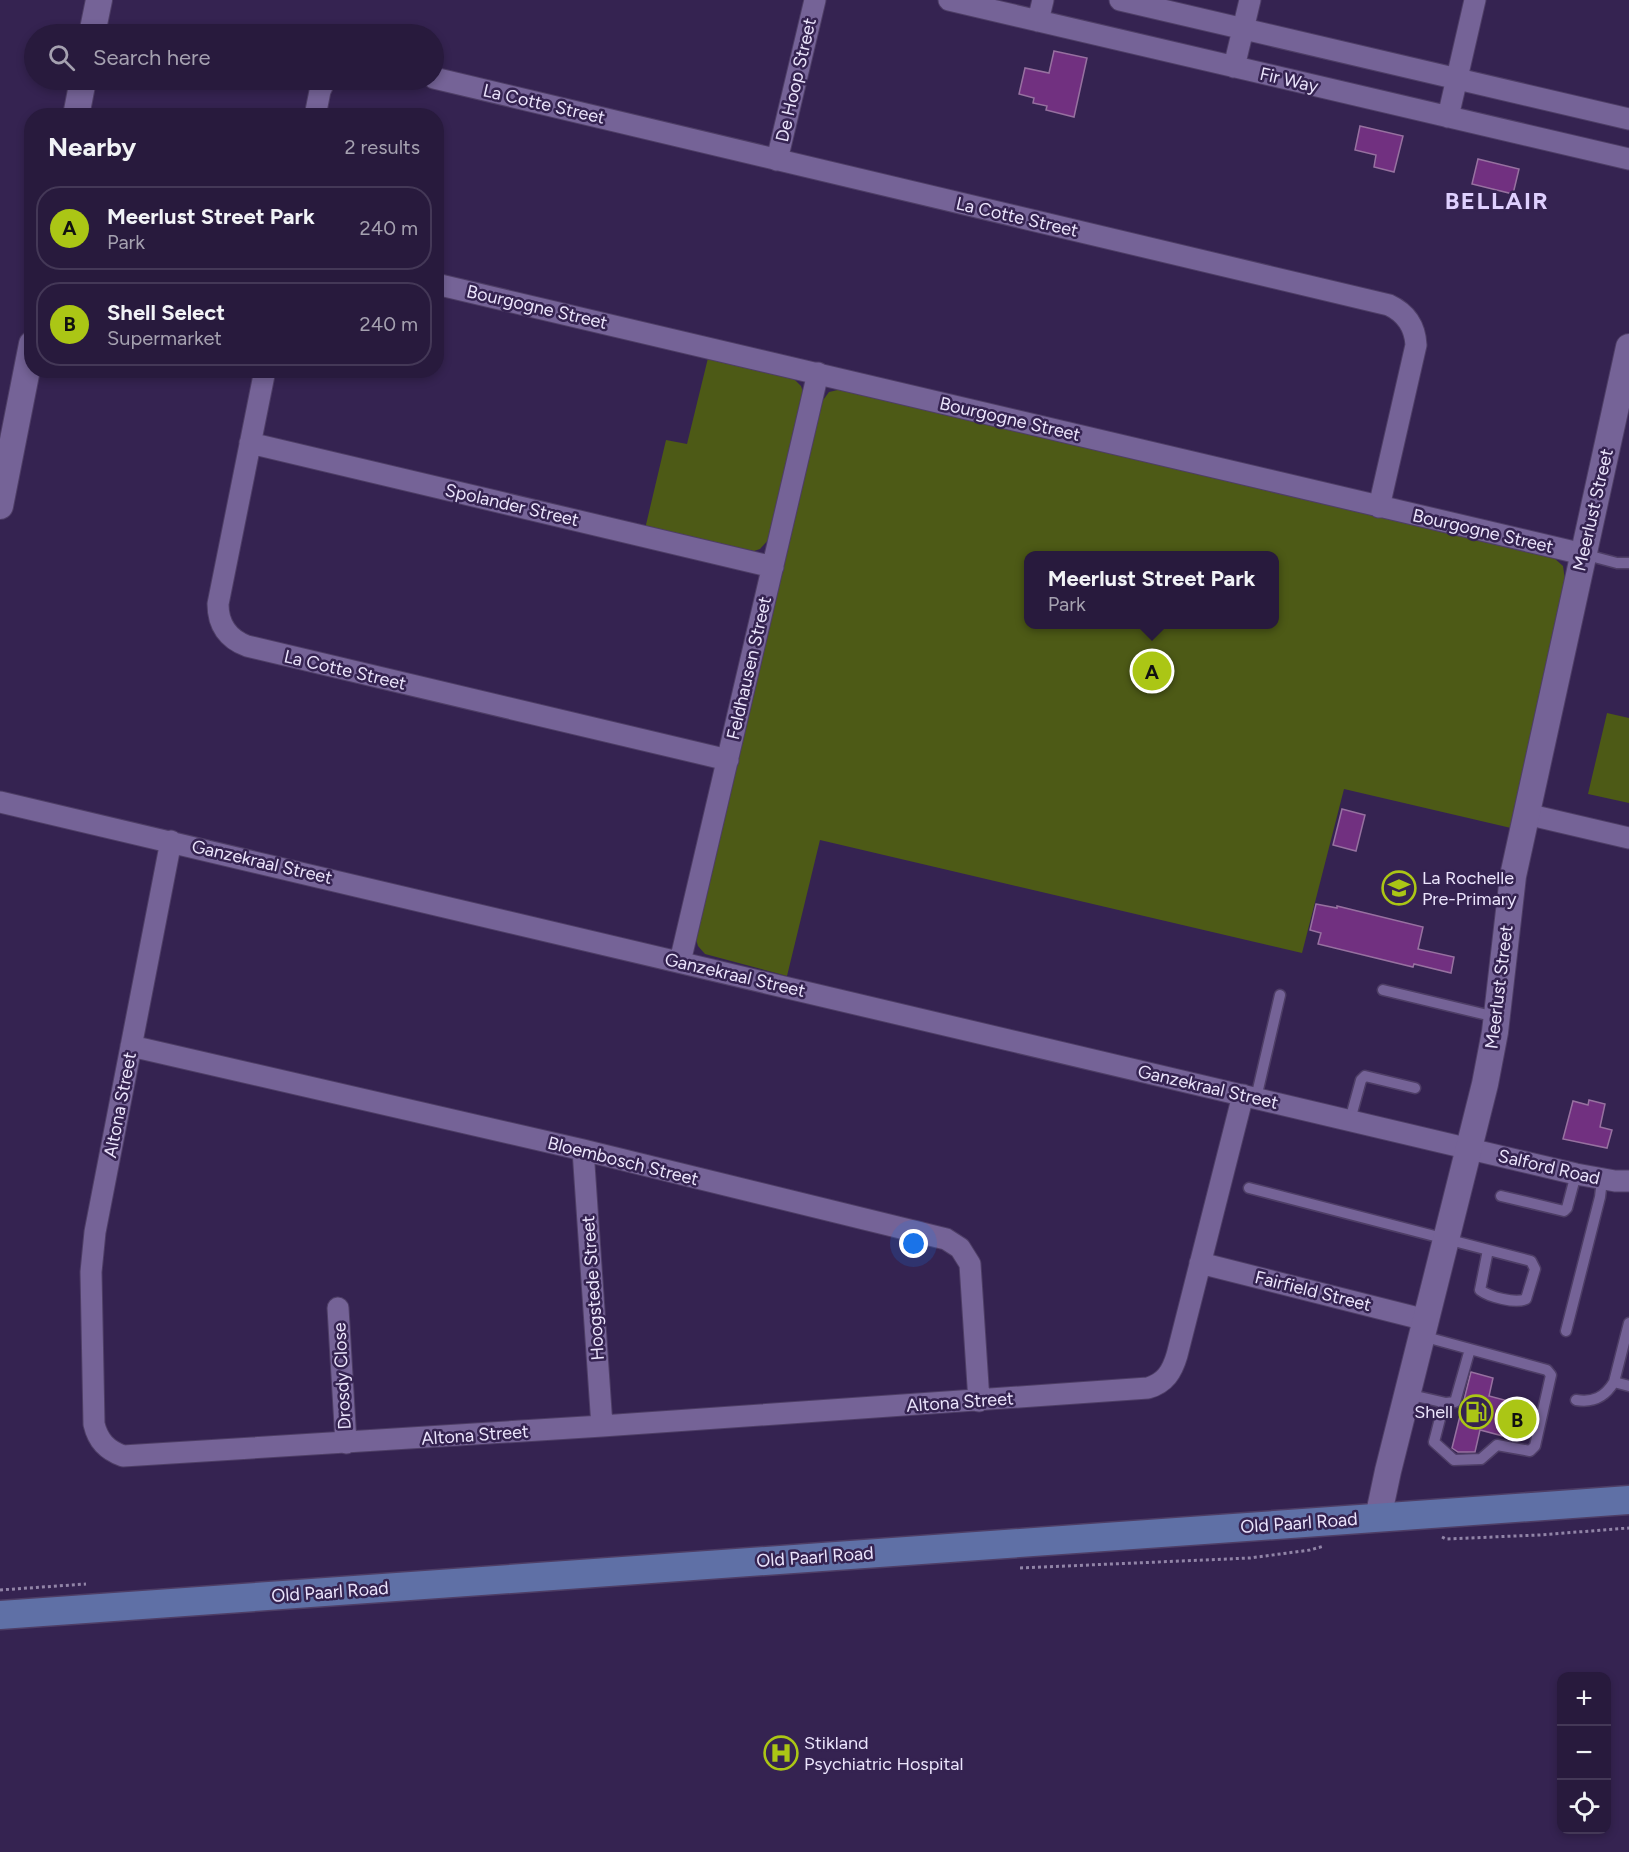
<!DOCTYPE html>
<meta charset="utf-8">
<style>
body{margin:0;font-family:Figtree,sans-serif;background:#342748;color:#f1f3f6}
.controls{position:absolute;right:18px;bottom:18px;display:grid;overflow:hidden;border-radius:12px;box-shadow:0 3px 9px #0003}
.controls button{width:54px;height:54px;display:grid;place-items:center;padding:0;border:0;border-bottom:2px solid #443857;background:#281a3d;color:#f1f3f6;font:30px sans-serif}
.you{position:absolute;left:914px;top:1244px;width:21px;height:21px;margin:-15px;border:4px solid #fff;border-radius:50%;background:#1a73e8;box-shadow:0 0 0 9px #1a73e833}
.badge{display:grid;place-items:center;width:39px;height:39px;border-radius:50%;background:#abc615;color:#111;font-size:20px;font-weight:700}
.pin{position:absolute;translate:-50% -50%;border:3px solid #fff;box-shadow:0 2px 6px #0006}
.popup{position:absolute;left:1024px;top:551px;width:255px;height:78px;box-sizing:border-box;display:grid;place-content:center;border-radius:12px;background:#281a3d;filter:drop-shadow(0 2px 4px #0005);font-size:20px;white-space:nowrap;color:#a5a1b0}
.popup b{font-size:22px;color:#f1f3f6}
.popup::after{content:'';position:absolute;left:50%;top:100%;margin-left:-12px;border:12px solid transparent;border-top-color:#281a3d}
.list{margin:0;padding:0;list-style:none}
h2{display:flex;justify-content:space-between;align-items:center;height:78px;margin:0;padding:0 24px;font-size:26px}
h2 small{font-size:20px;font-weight:400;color:#a5a1b0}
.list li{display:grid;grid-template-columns:39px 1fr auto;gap:18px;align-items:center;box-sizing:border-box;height:84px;margin:0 12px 12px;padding:0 12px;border:2px solid #443857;border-radius:24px}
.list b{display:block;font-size:22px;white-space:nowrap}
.list p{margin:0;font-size:20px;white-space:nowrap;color:#a5a1b0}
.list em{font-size:20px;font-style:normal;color:#a5a1b0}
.icon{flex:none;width:33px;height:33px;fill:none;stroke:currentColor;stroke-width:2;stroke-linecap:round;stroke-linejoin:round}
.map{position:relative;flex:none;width:1629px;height:1852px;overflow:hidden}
.search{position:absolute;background:#281a3d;box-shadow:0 3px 9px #0003;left:24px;top:24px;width:420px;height:66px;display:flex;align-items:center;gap:15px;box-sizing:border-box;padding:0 21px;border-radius:33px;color:#a5a1b0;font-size:22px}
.panel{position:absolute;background:#281a3d;box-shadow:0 3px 9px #0003;left:24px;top:108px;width:420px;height:270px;border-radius:24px}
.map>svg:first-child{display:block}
.green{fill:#4d5a16;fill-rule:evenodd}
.building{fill:#713080;stroke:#9771a0;stroke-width:1.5}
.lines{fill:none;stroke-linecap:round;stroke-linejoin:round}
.service-casing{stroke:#4e3e66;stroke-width:13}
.minor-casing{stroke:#4e3e66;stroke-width:23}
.tertiary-casing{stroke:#4e3e66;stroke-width:28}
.secondary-casing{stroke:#4e3e66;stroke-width:31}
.path{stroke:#9184a7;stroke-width:3;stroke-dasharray:3 3;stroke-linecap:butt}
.service{stroke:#756397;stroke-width:10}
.minor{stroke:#756397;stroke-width:21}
.tertiary{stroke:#756397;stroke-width:26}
.secondary{stroke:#5f70a6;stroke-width:28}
.labels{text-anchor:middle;stroke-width:5;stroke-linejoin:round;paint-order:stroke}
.street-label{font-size:18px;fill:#ebe4fc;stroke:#352351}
.poi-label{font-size:18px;fill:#ebe4fc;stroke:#352351;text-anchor:start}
.district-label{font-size:24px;font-weight:bold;letter-spacing:1.5px;fill:#dfd0ff;stroke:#352351}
</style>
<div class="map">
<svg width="1629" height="1852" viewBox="0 0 1629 1852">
<rect width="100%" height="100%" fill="#352351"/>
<!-- green -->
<path class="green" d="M708 358 794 379 801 386 803 392 770 538 760 549 754 551 645 529 666 440 687 444Z
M842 389 1554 558 1563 566 1565 580 1511 828 1344 789 1302 953 820 840 787 976 705 954 698 946 696 939 821 403 829 392ZM1029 556H1275V624H1029Z
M1607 713 1629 718V803L1588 794Z"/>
<!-- building -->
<path class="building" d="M1054 51 1087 58 1074 117 1046 110 1047 106 1033 103 1034 98 1019 94 1025 68 1049 73Z
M1360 126 1403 136 1394 172 1374 167 1376 155 1355 150Z
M1478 159 1519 169 1513 194 1472 184Z
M1342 809 1365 815 1356 851 1333 845Z
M1316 904 1337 908V906L1423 927 1418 949 1454 957 1451 973 1414 964 1413 967 1318 944 1321 933 1310 930Z
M1589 1100 1605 1104 1600 1127 1612 1130 1607 1148 1563 1139 1573 1101 1588 1105Z
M1471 1372 1493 1378 1489 1396 1512 1402 1503 1436 1480 1430 1475 1452H1458L1452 1448Z"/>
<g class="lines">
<defs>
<path id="service" d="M1583 554 1617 563H1629
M1383 990 1496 1017
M1256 1098 1280 995
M1350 1120 1361 1080 1365 1076 1415 1088
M1249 1188 1531 1261 1535 1269 1526 1299C1516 1304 1489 1297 1480 1290L1488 1250
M1501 1196 1564 1211 1567 1208 1576 1174
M1566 1331 1600 1197 1602 1180
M1422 1336 1547 1370 1551 1375 1535 1446 1530 1451 1497 1445 1481 1459 1454 1460 1434 1442 1444 1403
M1614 1382 1629 1386
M1407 1394 1446 1403 1455 1402 1470 1349
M1576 1400C1593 1403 1605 1397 1614 1382L1629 1323"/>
<path id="minor" d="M949 0 1629 159
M1120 0 1629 119
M1038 21 1043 0
M1234 67 1250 0
M434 78 1389 305C1406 313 1415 326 1416 345L1379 507
M315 116 320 91 325 80
M1448 117 1475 0
M777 160 815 0
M436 284 1583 554
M265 370 218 604C218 625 228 639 247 646L728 760
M250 443 773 567
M0 802 1576 1174 1615 1181H1629
M1526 814 1629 838
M171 841 95 1232 91 1272 94 1424C98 1441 107 1450 123 1456L602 1426 1148 1388C1165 1383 1172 1372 1177 1355L1243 1095
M680 962 818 373
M131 1046 583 1150 946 1239 960 1248 970 1264 979 1401
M583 1150 602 1426
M1200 1263 1426 1320
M338 1308 346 1443"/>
<path id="tertiary" d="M92 34 99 0
M76 116 83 80
M0 506 32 344
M1378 1518 1388 1471 1485 1084 1495 1032 1513 876 1629 347"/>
<path id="secondary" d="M0 1615 1629 1500"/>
</defs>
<!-- service casing -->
<use href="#service" class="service-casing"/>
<!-- minor casing -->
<use href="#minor" class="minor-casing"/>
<!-- tertiary casing -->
<use href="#tertiary" class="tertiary-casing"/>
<!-- secondary casing -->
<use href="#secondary" class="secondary-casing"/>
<!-- path -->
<path class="path" d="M1442 1537 1446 1539 1539 1535 1629 1528
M1020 1568 1250 1558 1310 1550 1324 1546
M0 1590 86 1584"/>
<!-- service -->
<use href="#service" class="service"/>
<!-- minor -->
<use href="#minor" class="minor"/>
<!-- tertiary -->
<use href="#tertiary" class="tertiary"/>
<!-- secondary -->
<use href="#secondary" class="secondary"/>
</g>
<!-- icons -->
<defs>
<symbol id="school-ring" viewBox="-11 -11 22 22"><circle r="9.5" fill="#352351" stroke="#abc615" stroke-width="1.5"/><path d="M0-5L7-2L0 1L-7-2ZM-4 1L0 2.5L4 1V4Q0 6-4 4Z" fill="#abc615"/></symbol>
<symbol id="fuel-ring" viewBox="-11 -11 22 22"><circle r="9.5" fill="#352351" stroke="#abc615" stroke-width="1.5"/><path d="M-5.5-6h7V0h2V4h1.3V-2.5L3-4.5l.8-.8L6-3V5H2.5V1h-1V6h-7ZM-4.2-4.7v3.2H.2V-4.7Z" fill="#abc615"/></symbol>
<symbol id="hospital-ring" viewBox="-11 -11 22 22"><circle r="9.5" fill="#352351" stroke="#abc615" stroke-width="1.5"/><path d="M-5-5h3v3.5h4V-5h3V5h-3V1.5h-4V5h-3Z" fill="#abc615"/></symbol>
</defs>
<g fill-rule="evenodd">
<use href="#school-ring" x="1380" y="869" width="38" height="38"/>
<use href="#fuel-ring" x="1457" y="1393" width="38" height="38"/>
<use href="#hospital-ring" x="762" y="1734" width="38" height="38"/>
</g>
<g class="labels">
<!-- street labels -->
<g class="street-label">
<text transform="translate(796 80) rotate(-77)" y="6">De Hoop Street</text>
<text transform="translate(1289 80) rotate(13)" y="6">Fir Way</text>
<text transform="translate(544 104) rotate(13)" y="6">La Cotte Street</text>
<text transform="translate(1017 217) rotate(13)" y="6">La Cotte Street</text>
<text transform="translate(537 307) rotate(13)" y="6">Bourgogne Street</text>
<text transform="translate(1010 419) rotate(13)" y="6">Bourgogne Street</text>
<text transform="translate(512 505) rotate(13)" y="6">Spolander Street</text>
<text transform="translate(1593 510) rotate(-77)" y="6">Meerlust Street</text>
<text transform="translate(1483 531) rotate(13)" y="6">Bourgogne Street</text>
<text transform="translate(749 668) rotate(-77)" y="6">Feldhausen Street</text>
<text transform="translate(345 670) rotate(13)" y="6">La Cotte Street</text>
<text transform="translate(262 862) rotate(13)" y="6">Ganzekraal Street</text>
<text transform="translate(735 975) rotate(13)" y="6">Ganzekraal Street</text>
<text transform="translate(1499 987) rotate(-83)" y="6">Meerlust Street</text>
<text transform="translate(1208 1087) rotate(13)" y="6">Ganzekraal Street</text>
<text transform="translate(120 1105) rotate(-79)" y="6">Altona Street</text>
<text transform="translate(623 1161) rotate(14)" y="6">Bloembosch Street</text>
<text transform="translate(1549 1167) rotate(13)" y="6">Salford Road</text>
<text transform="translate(593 1288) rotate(-94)" y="6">Hoogstede Street</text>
<text transform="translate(1313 1291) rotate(14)" y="6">Fairfield Street</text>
<text transform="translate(342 1376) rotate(-93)" y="6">Drosdy Close</text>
<text transform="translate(960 1402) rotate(-4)" y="6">Altona Street</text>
<text transform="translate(475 1435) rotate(-4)" y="6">Altona Street</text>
<text transform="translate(1299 1523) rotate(-4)" y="6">Old Paarl Road</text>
<text transform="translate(815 1557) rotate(-4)" y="6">Old Paarl Road</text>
<text transform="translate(330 1592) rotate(-4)" y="6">Old Paarl Road</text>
</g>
<!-- poi labels -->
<g class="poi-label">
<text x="1422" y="884">La Rochelle<tspan x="1422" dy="21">Pre-Primary</tspan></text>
<text x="1453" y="1418" text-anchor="end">Shell</text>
<text x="804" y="1749">Stikland<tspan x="804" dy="21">Psychiatric Hospital</tspan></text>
</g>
<!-- district labels -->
<g class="district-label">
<text x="1497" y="209">BELLAIR</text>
</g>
</g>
</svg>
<div class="controls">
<button>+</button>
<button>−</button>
<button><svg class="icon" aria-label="locate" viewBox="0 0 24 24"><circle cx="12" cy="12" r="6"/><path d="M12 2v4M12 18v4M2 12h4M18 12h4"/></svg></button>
</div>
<div class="you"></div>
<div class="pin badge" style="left:1152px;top:671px">A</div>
<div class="popup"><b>Meerlust Street Park</b>Park</div>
<div class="pin badge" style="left:1517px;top:1419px">B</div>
<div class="search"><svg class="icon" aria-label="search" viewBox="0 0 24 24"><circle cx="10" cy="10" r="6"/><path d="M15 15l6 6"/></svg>Search here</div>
<section class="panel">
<h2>Nearby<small>2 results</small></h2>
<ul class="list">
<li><span class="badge">A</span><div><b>Meerlust Street Park</b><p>Park</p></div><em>240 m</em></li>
<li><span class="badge">B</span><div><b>Shell Select</b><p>Supermarket</p></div><em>240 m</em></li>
</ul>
</section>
</div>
